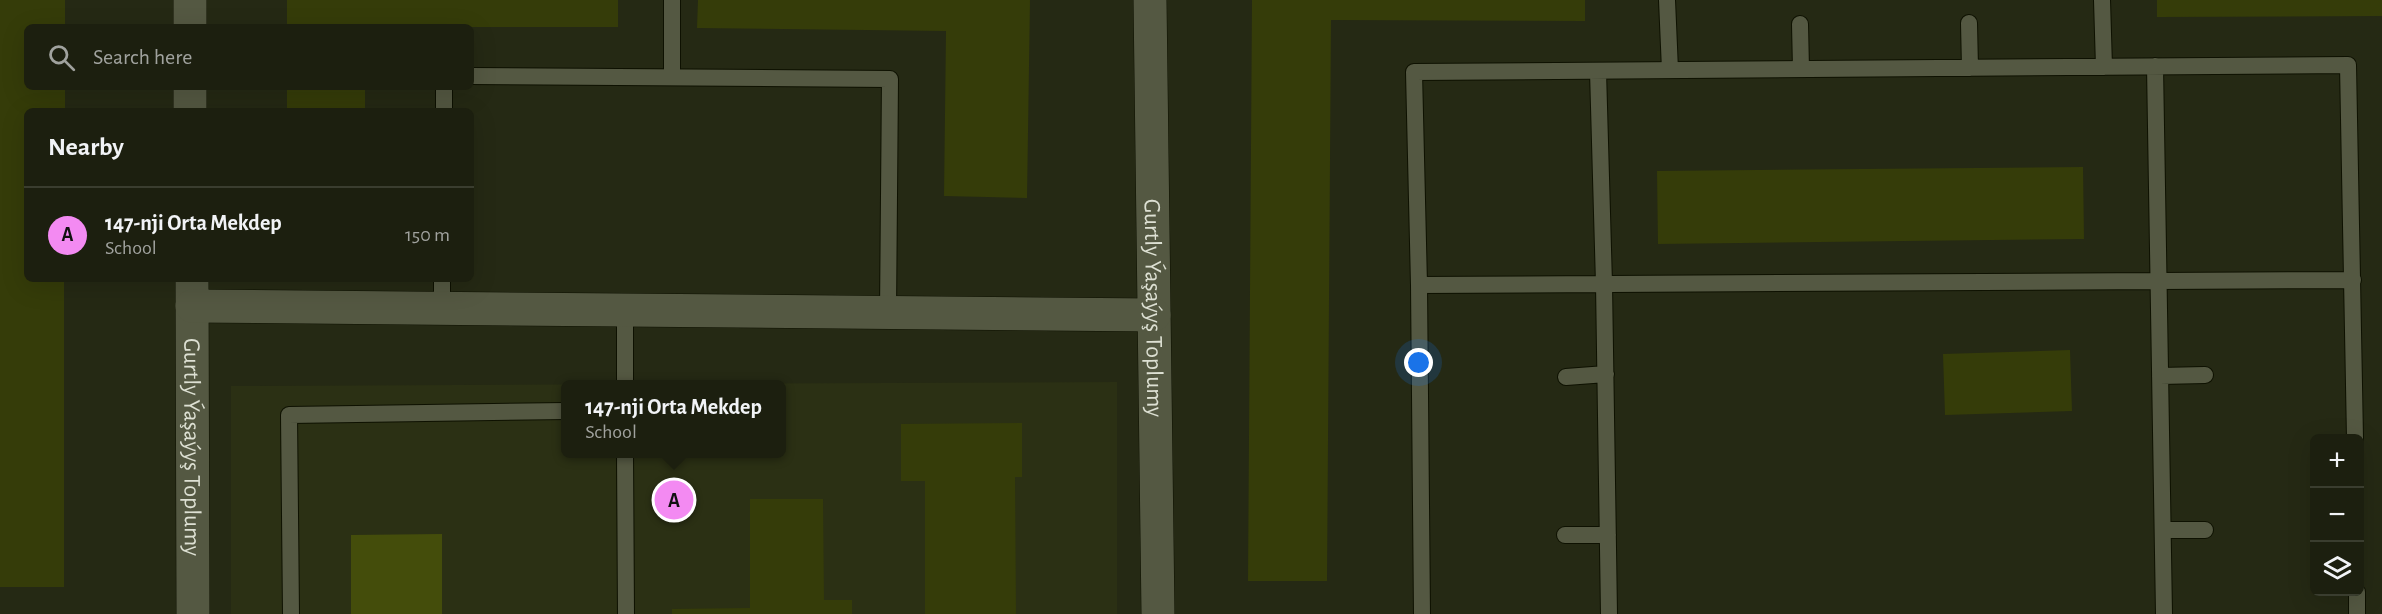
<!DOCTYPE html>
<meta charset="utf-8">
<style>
body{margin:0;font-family:"Alegreya Sans",sans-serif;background:#252718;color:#f1f3f6}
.controls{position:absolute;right:18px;bottom:18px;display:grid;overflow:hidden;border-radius:9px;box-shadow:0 6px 24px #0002}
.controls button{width:54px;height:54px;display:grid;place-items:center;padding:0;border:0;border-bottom:2px solid #3a3d2f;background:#1c1f0f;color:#f1f3f6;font:30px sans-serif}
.you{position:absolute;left:1419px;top:363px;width:21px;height:21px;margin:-15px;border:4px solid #fff;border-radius:50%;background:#1a73e8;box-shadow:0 0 0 9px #1a73e833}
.badge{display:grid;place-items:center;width:39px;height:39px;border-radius:50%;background:#f38af2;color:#111;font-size:20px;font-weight:700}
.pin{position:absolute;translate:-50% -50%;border:3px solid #fff;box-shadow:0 2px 6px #0006}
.popup{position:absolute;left:561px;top:380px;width:225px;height:78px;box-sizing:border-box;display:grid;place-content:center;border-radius:9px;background:#1c1f0f;filter:drop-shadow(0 2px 4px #0005);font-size:20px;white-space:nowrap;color:#a0a29e}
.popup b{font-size:22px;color:#f1f3f6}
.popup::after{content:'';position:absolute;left:50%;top:100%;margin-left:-12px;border:12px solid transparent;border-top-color:#1c1f0f}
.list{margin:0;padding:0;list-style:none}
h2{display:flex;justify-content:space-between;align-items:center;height:78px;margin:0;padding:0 24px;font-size:26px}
h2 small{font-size:20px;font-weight:400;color:#a0a29e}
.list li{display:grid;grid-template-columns:39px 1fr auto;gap:18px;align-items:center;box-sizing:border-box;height:96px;padding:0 24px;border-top:2px solid #3a3d2f}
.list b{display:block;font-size:22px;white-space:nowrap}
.list p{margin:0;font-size:20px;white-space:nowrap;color:#a0a29e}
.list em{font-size:20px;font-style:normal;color:#a0a29e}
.icon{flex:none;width:33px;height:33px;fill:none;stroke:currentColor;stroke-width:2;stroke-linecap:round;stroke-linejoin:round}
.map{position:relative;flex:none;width:2382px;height:614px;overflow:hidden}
.search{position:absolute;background:#1c1f0f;box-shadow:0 6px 24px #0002;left:24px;top:24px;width:450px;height:66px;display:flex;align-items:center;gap:15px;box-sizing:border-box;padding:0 21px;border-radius:9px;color:#a0a29e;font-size:22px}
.panel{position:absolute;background:#1c1f0f;box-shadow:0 6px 24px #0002;left:24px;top:108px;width:450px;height:174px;border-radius:9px}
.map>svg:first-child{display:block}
.built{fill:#2b3014;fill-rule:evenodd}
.green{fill:#444d0b}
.building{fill:#353c09}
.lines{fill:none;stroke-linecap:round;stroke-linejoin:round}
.lane-casing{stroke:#0e1101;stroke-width:18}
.street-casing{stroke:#0e1101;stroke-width:34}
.lane{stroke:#545842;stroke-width:16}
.street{stroke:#545842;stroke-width:33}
.labels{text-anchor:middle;stroke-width:5;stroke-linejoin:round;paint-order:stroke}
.street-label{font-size:24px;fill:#dde0d3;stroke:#252914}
</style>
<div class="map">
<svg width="2382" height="614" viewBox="0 0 2382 614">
<rect width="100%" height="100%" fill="#252914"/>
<!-- built -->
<path class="built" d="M1117 382V614H231V386ZM566 384H782V454H566Z"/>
<!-- green -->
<path class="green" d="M442 534V614H351V535Z"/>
<!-- building -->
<path class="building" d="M0 0H65V27H27V87H65V111H27V279H64V587H0Z
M287 0H618V27H287Z
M698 0H1030L1027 198 944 196 946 31 697 28Z
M1252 0H1585V21L1331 20 1327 581H1248Z
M2157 0H2382V16L2157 17Z
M287 87H365V111H287Z
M2083 167 2084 239 1658 244 1657 171Z
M2070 350 2072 411 1945 415 1943 354Z
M1022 423V477H1015L1016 614H925V481H901V424Z
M750 499H823L824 600H852V614H672V609L750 608Z"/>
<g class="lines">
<defs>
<path id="lane" d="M672 0V77
M1667 0 1670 70
M2102 0 2104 67
M1969 23 1970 68
M1800 24 1801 69
M2155 66 2164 614
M1598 71 1604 284 1609 614
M471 76 890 79 888 313
M444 111V87
M1419 285 2353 280
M442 309V279
M625 311V384
M2160 376 2205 375
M1566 377 1606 374
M625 454 626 614
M2163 530H2205
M1565 535H1608
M2357 592V614
M291 614 289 415 566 411
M1422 614 1419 285 1414 72 2348 65 2355 438"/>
<g id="street">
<path d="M190 0V27"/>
<path id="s1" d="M1150 0 1158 614"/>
<path d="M190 87V111"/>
<path id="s2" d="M192 279 193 614"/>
<path d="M192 306 1154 315"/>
</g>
</defs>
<!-- lane casing -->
<use href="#lane" class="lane-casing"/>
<!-- street casing -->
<use href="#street" class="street-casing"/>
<!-- lane -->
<use href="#lane" class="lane"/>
<!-- street -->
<use href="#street" class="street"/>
</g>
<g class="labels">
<!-- street labels -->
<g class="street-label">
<text dy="8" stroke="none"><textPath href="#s1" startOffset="308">Gurtly Ýaşaýyş Toplumy</textPath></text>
<text dy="8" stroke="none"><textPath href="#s2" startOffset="168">Gurtly Ýaşaýyş Toplumy</textPath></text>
</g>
</g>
</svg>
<div class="controls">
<button>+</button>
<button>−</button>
<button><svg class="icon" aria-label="layers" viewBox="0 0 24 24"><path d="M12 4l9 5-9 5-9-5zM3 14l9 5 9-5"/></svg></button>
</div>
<div class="you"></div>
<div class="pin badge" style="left:674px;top:500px">A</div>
<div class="popup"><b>147-nji Orta Mekdep</b>School</div>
<div class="search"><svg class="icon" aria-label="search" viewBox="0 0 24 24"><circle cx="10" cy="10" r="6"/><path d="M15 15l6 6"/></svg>Search here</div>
<section class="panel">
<h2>Nearby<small></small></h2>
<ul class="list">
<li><span class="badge">A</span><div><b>147-nji Orta Mekdep</b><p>School</p></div><em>150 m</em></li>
</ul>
</section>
</div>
